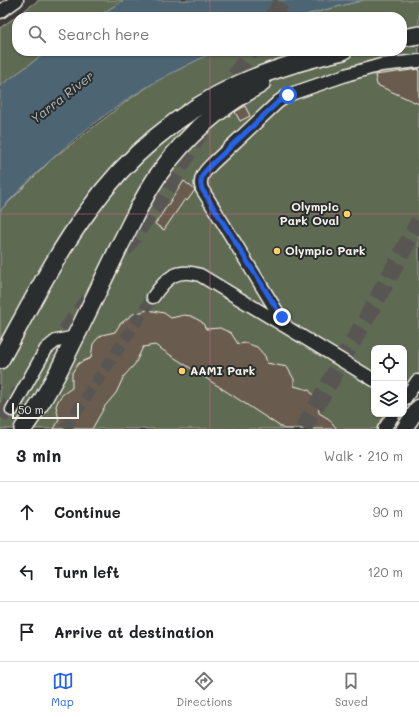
<!DOCTYPE html>
<meta charset="utf-8">
<style>
body{margin:0;font-family:Mali,sans-serif;background:#f6f6f6;color:#202124}
.controls{position:absolute;right:12px;bottom:12px;display:grid;overflow:hidden;border-radius:8px;box-shadow:0 1px 3px #0004}
.controls button{width:36px;height:36px;display:grid;place-items:center;padding:0;border:0;border-bottom:1px solid #e0e0e0;background:#fff;color:#202124;font:20px sans-serif}
.scale{position:absolute;left:12px;bottom:10px;width:67px;box-sizing:border-box;padding-left:4px;border:2px solid #f4f1e8;border-top:0;font-size:11px;line-height:14px;white-space:nowrap;color:#f4f1e8;-webkit-text-stroke:3px #2a2d2e;paint-order:stroke}
.stop{position:absolute;width:12px;height:12px;margin:-9px;border:3px solid #2563eb;border-radius:50%;background:#fff}
.stop.end{background:#2563eb;border-color:#fff;box-shadow:0 1px 4px #0008}
.list{margin:0;padding:0;list-style:none}
h2{display:flex;justify-content:space-between;align-items:center;height:52px;margin:0;padding:0 16px;font-size:17px}
h2 small{font-size:13px;font-weight:400;color:#757577}
.list li{display:grid;grid-template-columns:26px 1fr auto;gap:12px;align-items:center;box-sizing:border-box;height:60px;padding:0 16px;border-top:1px solid #e0e0e0}
.list b{display:block;font-size:15px;white-space:nowrap}
.list em{font-size:13px;font-style:normal;color:#757577}
.icon{flex:none;width:22px;height:22px;fill:none;stroke:currentColor;stroke-width:2;stroke-linecap:round;stroke-linejoin:round}
.map{position:relative;flex:none;width:419px;height:429px;overflow:hidden}
.search{position:absolute;background:#fff;box-shadow:0 1px 3px #0004;left:12px;right:12px;top:12px;height:44px;display:flex;align-items:center;gap:10px;box-sizing:border-box;padding:0 14px;border-radius:16px;color:#757577;font-size:15px}
.sheet{height:232px;background:#fff}
nav{display:flex;justify-content:space-around;align-items:center;box-sizing:border-box;height:56px;border-top:1px solid #e0e0e0;background:#fff;font-size:11px;color:#757577}
nav a{display:grid;justify-items:center;gap:2px}
nav .on{color:#2563eb}
.map>svg:first-child{display:block}
.green{fill:#5f6a52;stroke:#aaae9d}
.water{fill:#4e6572;stroke:#909da1}
.building{fill:#695c50;stroke:#f4f1e8}
.lines{fill:none;stroke-linecap:round;stroke-linejoin:round}
.minor-tunnel{stroke:#585652;stroke-width:12;stroke-dasharray:12 6;stroke-linecap:butt}
.highway-tunnel{stroke:#585652;stroke-width:17;stroke-dasharray:17 8;stroke-linecap:butt}
.minor-casing{stroke:#f4f1e8;stroke-width:15}
.major-casing{stroke:#f4f1e8;stroke-width:18}
.highway-casing{stroke:#f4f1e8;stroke-width:20}
.minor{stroke:#2a2d2e;stroke-width:12}
.major{stroke:#2a2d2e;stroke-width:15}
.highway{stroke:#2a2d2e;stroke-width:17}
.route{stroke:#2563eb;stroke-width:5}
.grid{fill:none;stroke:#d4648c;stroke-width:1;stroke-opacity:0.55}
.poi-dot{fill:#ffd166;stroke:#2a2d2e;stroke-width:1.5}
.labels{text-anchor:middle;stroke-width:4;stroke-linejoin:round;paint-order:stroke}
.poi-label{font-size:12px;font-weight:bold;fill:#f4f1e8;stroke:#2a2d2e;text-anchor:start}
.water-label{font-size:13px;font-style:italic;fill:#b2b9b9;stroke:#2a2d2e}
</style>
<div class="map">
<svg width="419" height="429" viewBox="0 0 419 429">
<rect width="100%" height="100%" fill="#3d3b38"/>
<filter id="ink" filterUnits="userSpaceOnUse"><feTurbulence type="fractalNoise" baseFrequency=".025" numOctaves="2"/><feDisplacementMap in="SourceGraphic" scale="8" xChannelSelector="R" yChannelSelector="G"/><feConvolveMatrix kernelMatrix="1 2 1 2 8 2 1 2 1" color-interpolation-filters="sRGB"/></filter>
<g filter="url(#ink)">
<!-- green -->
<path class="green" d="M39 0H124L97 17H17V51H48L0 86V28Z
M364 0H419V375L404 397V348H374V414H392L382 429H0V211L52 159 131 98 158 80 215 51H402V17H297Z"/>
<!-- water -->
<path class="water" d="M124 0H364L297 17H97Z
M48 51H215C196 61 177 70 159 80 102 112 43 163 0 211V86Z"/>
<!-- building -->
<path class="building" d="M419 69V104L377 85 375 75Z
M245 106 250 116 240 121 235 112Z
M184 181 195 190 187 201 185 199 164 230 155 224Z
M148 310 164 313 171 318 184 315 191 316 202 322 206 329 220 328 231 333 238 344 246 343 257 347 265 356 267 363 287 367 294 379V386L309 390 317 400 319 413 329 419 337 429H284L155 345 143 347 135 364 124 376 116 393 105 406 92 429H54L59 420 56 406 58 401 62 395 72 388V373L75 368 79 363 91 358 93 344 97 339 102 335 115 332 120 324 133 314Z"/>
<g class="lines">
<!-- minor-tunnel -->
<path class="minor-tunnel" d="M65 429 153 297"/>
<!-- highway-tunnel -->
<path class="highway-tunnel" d="M272 17 283 0
M222 97 251 51
M124 250 170 184 202 129
M51 352 89 299
M0 417 20 392
M303 429 375 303 419 221"/>
<defs>
<path id="minor" d="M0 12 17 0
M153 297C166 278 176 268 200 275L374 380
M286 326 202 189C198 178 205 171 212 164L278 102 288 95 349 74 381 65 419 61
M404 400 417 381 419 383
M12 410 46 349 56 341 76 337
M384 429 394 414"/>
<path id="major" d="M404 429 419 407"/>
<path id="highway" d="M402 38 419 35
M0 360C28 310 54 257 88 211 126 157 179 112 239 84 272 69 308 59 343 51
M23 429 42 401 57 374C79 331 99 288 120 245 133 220 144 194 161 171 187 135 222 105 261 84"/>
</defs>
<!-- minor casing -->
<use href="#minor" class="minor-casing"/>
<!-- major casing -->
<use href="#major" class="major-casing"/>
<!-- highway casing -->
<use href="#highway" class="highway-casing"/>
<!-- minor -->
<use href="#minor" class="minor"/>
<!-- major -->
<use href="#major" class="major"/>
<!-- highway -->
<use href="#highway" class="highway"/>
</g>
</g>
<g class="lines" filter="url(#ink)">
<!-- route -->
<path class="route" d="M282 317 202 189C198 178 205 171 212 164L278 102 288 95"/>
</g>
<!-- grid -->
<path class="grid" d="M210 0V17M210 51V429M0 214H419"/>
<!-- markers -->
<g class="poi-dot">
<circle cx="347" cy="214" r="4"/>
<circle cx="277" cy="251" r="4"/>
<circle cx="182" cy="371" r="4"/>
</g>
<g class="labels">
<!-- poi labels -->
<g class="poi-label">
<text x="339" y="211" text-anchor="end">Olympic<tspan x="339" dy="14">Park Oval</tspan></text>
<text x="285" y="255">Olympic Park</text>
<text x="190" y="375">AAMI Park</text>
</g>
<!-- water labels -->
<g class="water-label">
<text transform="translate(62 97) rotate(-38)" y="5">Yarra River</text>
</g>
</g>
</svg>
<div class="controls">
<button><svg class="icon" aria-label="locate" viewBox="0 0 24 24"><circle cx="12" cy="12" r="6"/><path d="M12 2v4M12 18v4M2 12h4M18 12h4"/></svg></button>
<button><svg class="icon" aria-label="layers" viewBox="0 0 24 24"><path d="M12 4l9 5-9 5-9-5zM3 14l9 5 9-5"/></svg></button>
</div>
<div class="scale">50 m</div>
<div class="stop" style="left:288px;top:95px"></div>
<div class="stop end" style="left:282px;top:317px"></div>
<div class="search"><svg class="icon" aria-label="search" viewBox="0 0 24 24"><circle cx="10" cy="10" r="6"/><path d="M15 15l6 6"/></svg>Search here</div>
</div>
<section class="sheet">
<h2>3 min<small>Walk · 210 m</small></h2>
<ul class="list">
<li><svg class="icon" aria-label="ahead" viewBox="0 0 24 24"><path d="M12 20V5M6 11l6-6 6 6"/></svg><div><b>Continue</b></div><em>90 m</em></li>
<li><svg class="icon" aria-label="left" viewBox="0 0 24 24"><path d="M17 20v-9H6M10 6l-5 5 5 5"/></svg><div><b>Turn left</b></div><em>120 m</em></li>
<li><svg class="icon" aria-label="arrive" viewBox="0 0 24 24"><path d="M6 21V4h12l-3 4 3 4H6"/></svg><div><b>Arrive at destination</b></div></li>
</ul>
</section>
<nav>
<a class="on"><svg class="icon" aria-label="map" viewBox="0 0 24 24"><path d="M3 6l6-2 6 2 6-2v14l-6 2-6-2-6 2zM9 4v14M15 6v14"/></svg>Map</a>
<a><svg class="icon" aria-label="directions" viewBox="0 0 24 24"><path d="M12 3l9 9-9 9-9-9zM9 14v-3h6M13 9l2 2-2 2"/></svg>Directions</a>
<a><svg class="icon" aria-label="saved" viewBox="0 0 24 24"><path d="M7 4h10v16l-5-4-5 4z"/></svg>Saved</a>
</nav>
